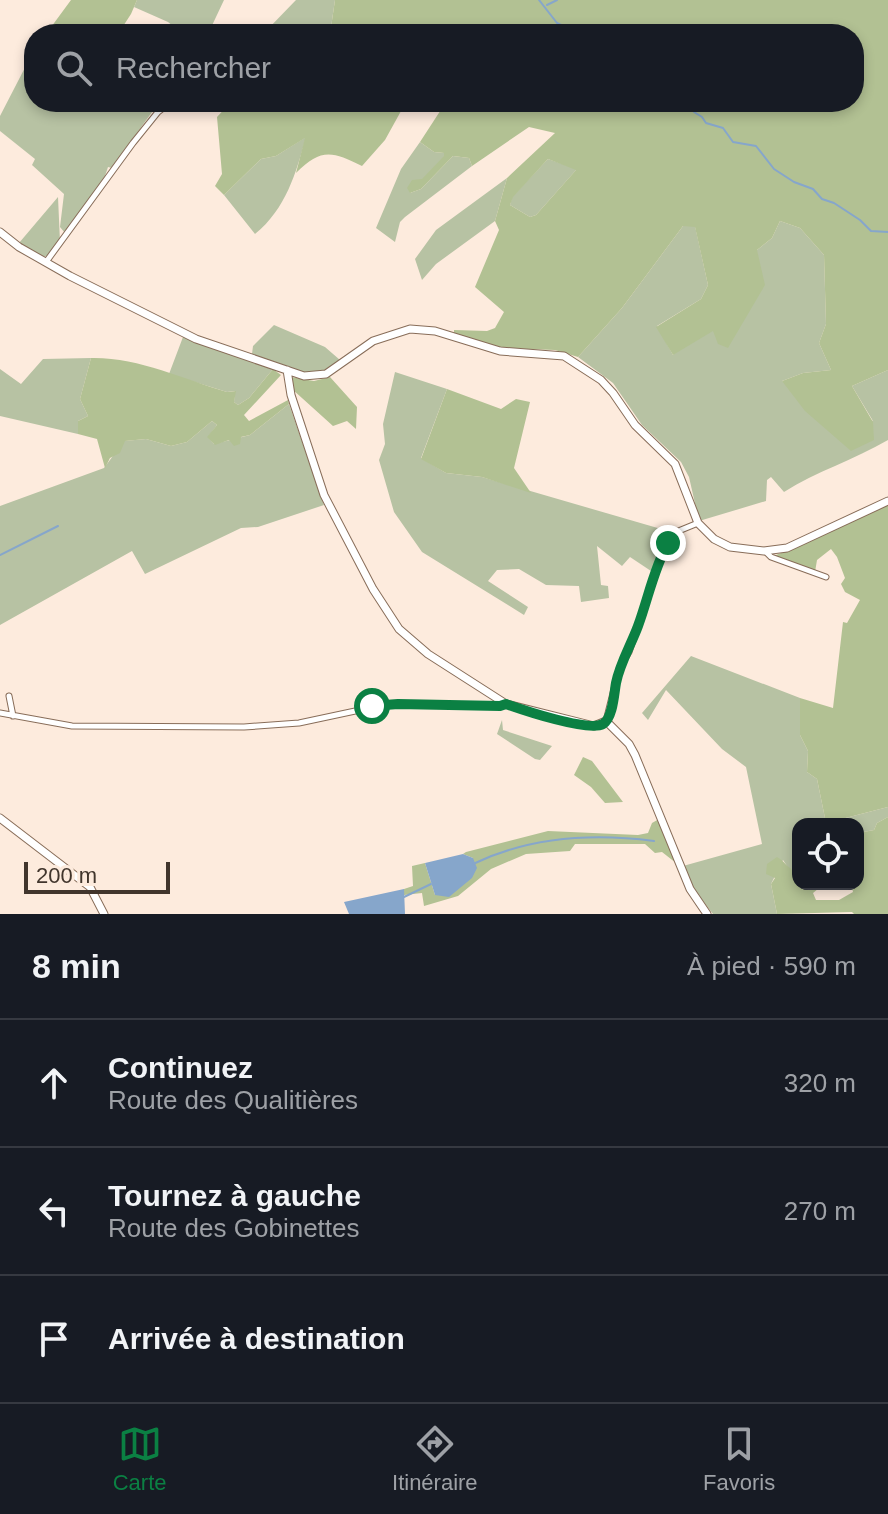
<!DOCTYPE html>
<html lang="fr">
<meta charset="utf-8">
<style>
body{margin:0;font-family:Helvetica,sans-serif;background:#242831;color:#f1f3f6}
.controls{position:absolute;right:24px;bottom:24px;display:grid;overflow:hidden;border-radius:16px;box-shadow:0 4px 12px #0003}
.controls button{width:72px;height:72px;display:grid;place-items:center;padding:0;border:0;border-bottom:2px solid #363941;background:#171b24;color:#f1f3f6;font:40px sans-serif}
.scale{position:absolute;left:24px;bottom:20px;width:146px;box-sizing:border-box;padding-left:8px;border:4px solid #41352c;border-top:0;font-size:22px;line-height:28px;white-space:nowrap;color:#41352c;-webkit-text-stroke:6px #fdebdd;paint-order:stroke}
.stop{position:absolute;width:24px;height:24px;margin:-18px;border:6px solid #0b8043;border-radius:50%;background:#fff}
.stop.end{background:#0b8043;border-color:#fff;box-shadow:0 2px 8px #0008}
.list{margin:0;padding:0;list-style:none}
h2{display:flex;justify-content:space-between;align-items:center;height:104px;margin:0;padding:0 32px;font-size:34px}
h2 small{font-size:26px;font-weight:400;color:#9ea1a6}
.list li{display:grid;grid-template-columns:52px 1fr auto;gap:24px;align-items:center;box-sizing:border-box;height:128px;padding:0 32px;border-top:2px solid #363941}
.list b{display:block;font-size:30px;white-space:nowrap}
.list p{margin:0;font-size:26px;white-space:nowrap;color:#9ea1a6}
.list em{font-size:26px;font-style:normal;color:#9ea1a6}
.icon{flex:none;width:44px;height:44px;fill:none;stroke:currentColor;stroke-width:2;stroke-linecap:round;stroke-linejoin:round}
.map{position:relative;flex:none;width:888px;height:914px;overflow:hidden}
.search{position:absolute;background:#171b24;box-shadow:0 4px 12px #0003;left:24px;right:24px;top:24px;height:88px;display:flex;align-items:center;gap:20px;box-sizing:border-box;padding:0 28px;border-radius:32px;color:#9ea1a6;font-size:30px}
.sheet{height:488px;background:#171b24}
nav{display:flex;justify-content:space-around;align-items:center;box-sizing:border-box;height:112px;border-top:2px solid #363941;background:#171b24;font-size:22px;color:#9ea1a6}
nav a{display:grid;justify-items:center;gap:4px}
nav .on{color:#0b8043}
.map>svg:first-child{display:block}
.green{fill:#b7c2a3}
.forest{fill:#b2c193;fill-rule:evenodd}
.water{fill:#86a6cb}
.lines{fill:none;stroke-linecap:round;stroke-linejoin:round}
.stream{stroke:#86a6cb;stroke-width:2}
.minor-casing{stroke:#886d59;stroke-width:7}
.tertiary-casing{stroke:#886d59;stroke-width:9}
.minor{stroke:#fff;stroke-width:5}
.tertiary{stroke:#fff;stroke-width:7}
.route{stroke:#0b8043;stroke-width:10}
</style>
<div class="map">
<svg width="888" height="914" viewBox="0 0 888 914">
<rect width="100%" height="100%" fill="#fdebdd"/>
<!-- green -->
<path class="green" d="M137 0H224L208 34H183L168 22 134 7Z
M296 0H335L330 34H268L265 32Z
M32 54H34V102H143L152 112 112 168 108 167 105 176 65 233 60 227 64 194 32 165 35 159 0 131V116Z
M306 137C296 173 286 209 255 234L224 195 261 159 276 156Z
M420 142 434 152 444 153 445 156 410 193 421 189 453 156 469 158 472 166 405 217 400 222 395 242 376 228 401 169Z
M548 159 577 169 536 215 530 217 510 205 512 197Z
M507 178 495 221 436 264 422 280 415 259 436 230Z
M58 197 60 242 49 255 41 258 19 243Z
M780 221 800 228 824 255 826 324 819 343 831 370 803 373 782 381 873 421 852 386 888 370V440C854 460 817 471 784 492L771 477 767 480 766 501 699 521 689 477 681 462 642 425 613 383 578 357 622 308 683 226H695L708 285 701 299 657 326 673 355 757 250 772 238Z
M274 325 325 347 340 360 326 372 307 373 252 354 253 346Z
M183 337 273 369 249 398 238 405 234 402 235 391 227 392 169 374Z
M91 358 80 399 88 416 78 421V434L0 416V369L21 384 43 359Z
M395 372 447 389 421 458 446 473 482 477 668 531 671 533 662 548 654 573 630 557 622 566 597 546 601 585 608 586 609 598 581 602 579 586 546 585 519 569 497 570 488 581 528 607 524 615 422 552 394 512 379 460 385 444 383 424Z
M289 404 324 505 258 527 241 528 145 574 132 551 0 625V506L104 468 124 441 146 439 171 446 187 442 212 421 217 425 208 437 214 444 250 435Z
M691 656 800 698V735L808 751 807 772 817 779 826 823 888 807V817L877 823 874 830 858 833V824H798V868L795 871 789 869 783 860 771 884 777 914H713L695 891 683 866 762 844 746 767 722 749 666 690 648 720 642 713Z
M502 720 503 730 552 746 540 760 535 759 497 734Z"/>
<!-- forest -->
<path class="forest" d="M71 0H137L131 14 118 34H46Z
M335 0H888V370L852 386 873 422 874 440 851 451 805 411 782 381 803 373 831 370 819 343 826 324 824 255 800 228 780 221 772 238 757 250 765 285 728 348 718 344 713 331 673 355 656 327 701 299 708 285 695 227 683 226 622 308 578 357 555 350 498 348 454 334V330L487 331 495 328 504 312 475 287 499 230 495 221 507 178 555 133 529 127 472 166 469 158 453 156 421 189 410 193 407 188 412 180 422 179 444 156V153L434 152 420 142 446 102H854V34H330ZM548 159 576 170 536 215 530 217 510 205 513 197Z
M231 102H406L385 140 362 166C331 150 320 149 296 173L305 138 276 156 261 159 224 195 215 186 222 174 217 117Z
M91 358C138 357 183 379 227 392L236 391 234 402 238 405 249 398 273 369 281 375 244 415 249 421 288 400 289 404 250 435 241 437 240 444 234 446 229 440 215 445 207 437 217 425 212 421 187 442 171 446 146 439 125 441 120 453 110 458 105 468 97 439 78 434V421L88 416 80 399Z
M291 377 314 381 330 377 357 407 356 429 347 421 333 426 292 389Z
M447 389 501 409 516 399 530 402 514 468 531 493 482 477 446 473 421 459Z
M888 503V807L826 823 817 779 807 772 808 751 800 735V698L833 708 843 622 847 623 860 600 845 592 841 584 845 578 837 557 831 549 817 560 815 572 776 558V555L804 544Z
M583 757 592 761 623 802 605 803 591 787 574 775Z
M888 817V914H854L852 912 777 914 771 884 775 878 766 874 767 864 777 857C785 861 787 868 795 871L798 868V884H824L813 893 816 900H839L853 892 851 884H858V833L874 830 877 823Z
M659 819 676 863 662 852 655 853 645 844H575L570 851 526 854 491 869 458 896 424 906 422 893 404 895V889L413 886 412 866 425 863 435 895 473 858 463 854 466 852 548 831 638 835 648 833 652 823Z"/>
<!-- water -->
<path class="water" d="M463 854 473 858 477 868 472 878 449 897 435 895 425 863Z
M404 889 405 914H349L344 902Z"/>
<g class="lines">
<!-- stream -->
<path class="stream" d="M539 0 557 23 580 34
M547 5 557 0
M690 102 694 112 702 117 706 123 723 128 733 142 756 146 774 169 794 182 813 189 822 199 834 203 860 220 871 231 888 232
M0 555 58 526
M473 864C529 837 593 833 654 841
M404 897 431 884"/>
<defs>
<path id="minor" d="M46 262 133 143 158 112 171 102
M765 551 771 557 826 577
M9 696 13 716
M0 713 72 726 244 727 299 723 388 704 500 706 506 704
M606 721 619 669 629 652 664 550 676 532 698 523"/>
<path id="tertiary" d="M0 232 19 247 70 276 196 339 304 376 326 374 373 341 410 329 435 331 500 351 564 356 601 380 613 393 635 425 675 464 698 523 714 539 730 547 764 551 787 548 888 501
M287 370 291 395 324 495 373 589 399 629 428 654 506 704 594 726 606 721 629 744 635 755 690 889 707 914
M0 818 90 887 104 914"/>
</defs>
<!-- minor casing -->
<use href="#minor" class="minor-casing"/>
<!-- tertiary casing -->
<use href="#tertiary" class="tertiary-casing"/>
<!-- minor -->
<use href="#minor" class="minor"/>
<!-- tertiary -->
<use href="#tertiary" class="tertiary"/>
</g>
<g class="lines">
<!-- route -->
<path class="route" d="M372 706 398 704 500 706 506 704C523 710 588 732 603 724 613 718 614 694 616 683 620 663 631 645 638 626 648 599 654 568 668 543"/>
</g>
</svg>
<div class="controls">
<button><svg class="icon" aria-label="locate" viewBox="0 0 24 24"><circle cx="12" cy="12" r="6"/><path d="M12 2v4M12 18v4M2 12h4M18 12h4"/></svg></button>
</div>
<div class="scale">200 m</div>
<div class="stop" style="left:372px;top:706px"></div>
<div class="stop end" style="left:668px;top:543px"></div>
<div class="search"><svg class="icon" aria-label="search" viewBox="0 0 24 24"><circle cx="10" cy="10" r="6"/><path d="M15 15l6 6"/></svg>Rechercher</div>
</div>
<section class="sheet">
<h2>8 min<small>À pied · 590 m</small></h2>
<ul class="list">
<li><svg class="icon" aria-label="ahead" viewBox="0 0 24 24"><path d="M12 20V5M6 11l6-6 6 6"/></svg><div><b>Continuez</b><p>Route des Qualitières</p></div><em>320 m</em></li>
<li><svg class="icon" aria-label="left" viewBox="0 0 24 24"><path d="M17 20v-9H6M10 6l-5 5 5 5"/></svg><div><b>Tournez à gauche</b><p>Route des Gobinettes</p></div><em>270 m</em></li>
<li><svg class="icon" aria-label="arrive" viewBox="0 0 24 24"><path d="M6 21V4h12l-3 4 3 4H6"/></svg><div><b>Arrivée à destination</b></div></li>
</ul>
</section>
<nav>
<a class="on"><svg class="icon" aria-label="map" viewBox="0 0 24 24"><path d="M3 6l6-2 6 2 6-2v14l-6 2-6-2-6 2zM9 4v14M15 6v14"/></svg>Carte</a>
<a><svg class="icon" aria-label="directions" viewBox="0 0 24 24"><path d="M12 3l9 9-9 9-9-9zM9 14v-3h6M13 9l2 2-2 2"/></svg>Itinéraire</a>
<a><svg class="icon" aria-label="saved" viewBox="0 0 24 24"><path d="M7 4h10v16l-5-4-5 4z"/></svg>Favoris</a>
</nav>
